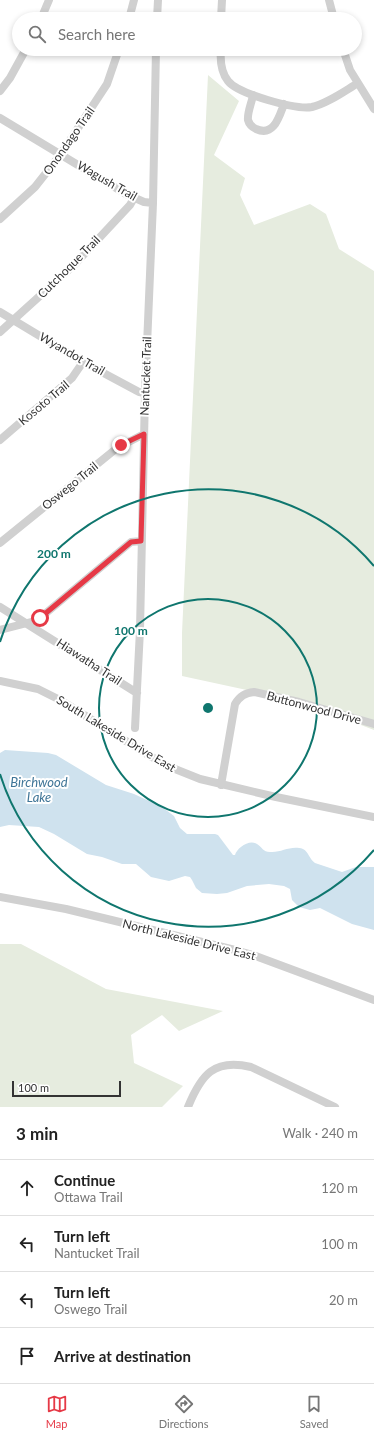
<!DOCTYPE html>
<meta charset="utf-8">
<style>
body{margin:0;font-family:Lato,sans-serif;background:#f2f2f2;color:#222}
.scale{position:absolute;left:12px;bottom:10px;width:109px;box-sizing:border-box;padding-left:4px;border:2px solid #333;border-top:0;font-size:11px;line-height:14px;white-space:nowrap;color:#333;-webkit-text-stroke:3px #fff;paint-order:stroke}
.stop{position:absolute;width:12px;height:12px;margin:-9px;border:3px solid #e63946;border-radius:50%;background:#fff}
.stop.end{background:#e63946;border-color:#fff;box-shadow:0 1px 4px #0008}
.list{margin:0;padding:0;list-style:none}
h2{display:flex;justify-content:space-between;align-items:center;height:52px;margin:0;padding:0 16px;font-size:17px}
h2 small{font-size:13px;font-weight:400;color:#767676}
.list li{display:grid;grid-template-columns:26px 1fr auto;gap:12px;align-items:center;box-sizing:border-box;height:56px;padding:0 16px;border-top:1px solid #e0e0e0}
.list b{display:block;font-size:15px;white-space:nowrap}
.list p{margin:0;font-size:13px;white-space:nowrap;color:#767676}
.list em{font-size:13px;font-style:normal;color:#767676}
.icon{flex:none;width:22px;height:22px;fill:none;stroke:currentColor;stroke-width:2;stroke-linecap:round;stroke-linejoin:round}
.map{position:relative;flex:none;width:374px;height:1107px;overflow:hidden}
.search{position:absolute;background:#fff;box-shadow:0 2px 6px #0003;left:12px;right:12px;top:12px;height:44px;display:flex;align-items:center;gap:10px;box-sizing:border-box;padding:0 14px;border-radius:22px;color:#767676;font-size:15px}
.sheet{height:276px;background:#fff}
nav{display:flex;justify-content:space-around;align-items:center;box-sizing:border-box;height:56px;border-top:1px solid #e0e0e0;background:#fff;font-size:11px;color:#767676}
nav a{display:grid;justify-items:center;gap:2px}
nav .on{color:#e63946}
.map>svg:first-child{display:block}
.green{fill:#e6ecdf}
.water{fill:#cfe2ee}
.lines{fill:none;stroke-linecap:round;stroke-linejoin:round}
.street{stroke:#d0d0d0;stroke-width:8}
.route{stroke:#e63946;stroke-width:5}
.ring{fill:none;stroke:#0f766e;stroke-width:2}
.labels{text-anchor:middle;stroke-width:4;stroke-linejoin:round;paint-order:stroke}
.street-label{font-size:12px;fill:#333;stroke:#fff}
.water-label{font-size:13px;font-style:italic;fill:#3f7597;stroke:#fff}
.centre{fill:#0f766e;stroke:#fff;stroke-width:2}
.ring-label{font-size:12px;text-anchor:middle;font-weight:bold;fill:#0f766e;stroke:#fff;stroke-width:4;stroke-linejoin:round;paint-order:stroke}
</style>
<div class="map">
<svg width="374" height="1107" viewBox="0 0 374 1107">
<rect width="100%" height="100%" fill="#fff"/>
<!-- green -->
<path class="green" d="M208 75 239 101 214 155 245 178 240 195 254 225 310 204 326 214 339 249 374 271V730L298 701 182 676V633Z
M0 944H21L106 989 223 1011 179 1031 162 1015 131 1035 134 1063 183 1086 162 1107H0Z"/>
<!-- water -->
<path class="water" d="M5 750 48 753 56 755 106 785 134 794 162 807 174 816 180 828 187 834H215L218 835 233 855H235C237 848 249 839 257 844 262 847 263 852 270 852 282 853 290 845 303 849 309 852 309 859 315 863L342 872 356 867H374V930L352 924 320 908 310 910 299 907 292 900 290 889 284 886 269 884 247 886 227 893 217 894 202 893 196 888 192 880 190 877 185 876 169 881 151 877 136 864H122L102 857 87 854 54 834 39 827 9 825 0 827V753Z"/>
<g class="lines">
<!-- street -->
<path class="street" d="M329 0 334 19
M41 19 49 0
M129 19 134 0
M157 19 158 0
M221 19 222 0
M221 49C220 60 221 72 228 81 238 94 296 110 312 107 328 103 343 92 358 83
M343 49 350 70 374 109
M0 91 10 78 26 49
M253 95C252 102 247 113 248 120 249 124 252 127 256 129 274 137 279 117 284 104
M0 118 126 194 144 202 153 203
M0 219 35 187 61 154 107 84 119 49
M0 312 83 362 139 392 145 393
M0 332 74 265 130 205 134 198
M0 440 72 378 83 362
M0 543 117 448 144 434
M0 607 137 693
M0 630 35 621 40 618 131 542 141 541
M0 681 38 689 60 700 150 756 170 767 200 779 276 797 374 817
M135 728 140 630 145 393 153 203 156 49
M221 785 235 704C240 696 245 693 254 692L299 702 374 724
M0 897 66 909 235 950 253 955 374 1000
M188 1107C201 1075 214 1058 251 1067L335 1107"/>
</g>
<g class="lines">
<!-- route -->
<path class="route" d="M40 618 131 542 141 541 144 434 121 445"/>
</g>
<!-- distance rings -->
<g class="ring">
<circle cx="208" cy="708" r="109"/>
<path d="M374 850A218 218 0 0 1 0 774M0 642A218 218 0 0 1 374 566"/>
</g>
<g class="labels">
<!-- street labels -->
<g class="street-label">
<text transform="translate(69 141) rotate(-55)" y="4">Onondago Trail</text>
<text transform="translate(107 181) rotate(30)" y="4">Wagush Trail</text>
<text transform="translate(69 267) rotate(-45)" y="4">Cutchoque Trail</text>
<text transform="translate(72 354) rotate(30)" y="4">Wyandot Trail</text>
<text transform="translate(146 376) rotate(-88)" y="4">Nantucket Trail</text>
<text transform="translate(44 403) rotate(-40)" y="4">Kosoto Trail</text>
<text transform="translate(70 486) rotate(-39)" y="4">Oswego Trail</text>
<text transform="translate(89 662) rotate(33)" y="4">Hiawatha Trail</text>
<text transform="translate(314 708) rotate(15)" y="4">Buttonwood Drive</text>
<text transform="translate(116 734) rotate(31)" y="4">South Lakeside Drive East</text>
<text transform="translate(189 940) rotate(14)" y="4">North Lakeside Drive East</text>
</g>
<!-- water labels -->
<g class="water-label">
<text x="39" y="787">Birchwood<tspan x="39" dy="15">Lake</tspan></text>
</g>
</g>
<circle cx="208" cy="708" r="6" class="centre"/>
<g class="ring-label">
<text x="54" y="558">200 m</text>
<text x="131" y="635">100 m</text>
</g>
</svg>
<div class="scale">100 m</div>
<div class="stop" style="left:40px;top:618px"></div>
<div class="stop end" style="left:121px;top:445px"></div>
<div class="search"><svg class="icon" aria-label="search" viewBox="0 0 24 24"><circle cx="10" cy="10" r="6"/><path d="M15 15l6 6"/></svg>Search here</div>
</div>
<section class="sheet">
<h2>3 min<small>Walk · 240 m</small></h2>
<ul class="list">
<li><svg class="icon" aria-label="ahead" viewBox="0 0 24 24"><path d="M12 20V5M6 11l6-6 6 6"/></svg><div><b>Continue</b><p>Ottawa Trail</p></div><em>120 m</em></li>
<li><svg class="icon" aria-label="left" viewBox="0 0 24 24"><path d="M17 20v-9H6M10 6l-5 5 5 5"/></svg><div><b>Turn left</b><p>Nantucket Trail</p></div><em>100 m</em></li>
<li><svg class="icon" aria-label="left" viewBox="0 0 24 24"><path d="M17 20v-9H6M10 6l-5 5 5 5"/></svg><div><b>Turn left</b><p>Oswego Trail</p></div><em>20 m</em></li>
<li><svg class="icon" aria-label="arrive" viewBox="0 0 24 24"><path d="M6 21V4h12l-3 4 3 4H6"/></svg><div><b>Arrive at destination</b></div></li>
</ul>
</section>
<nav>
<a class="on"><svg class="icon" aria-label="map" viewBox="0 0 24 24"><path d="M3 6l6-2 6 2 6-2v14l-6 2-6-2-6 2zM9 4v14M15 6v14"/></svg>Map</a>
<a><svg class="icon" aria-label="directions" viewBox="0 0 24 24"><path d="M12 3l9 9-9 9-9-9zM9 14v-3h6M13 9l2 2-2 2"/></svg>Directions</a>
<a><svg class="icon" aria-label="saved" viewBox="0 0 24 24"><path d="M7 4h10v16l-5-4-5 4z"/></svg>Saved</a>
</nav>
